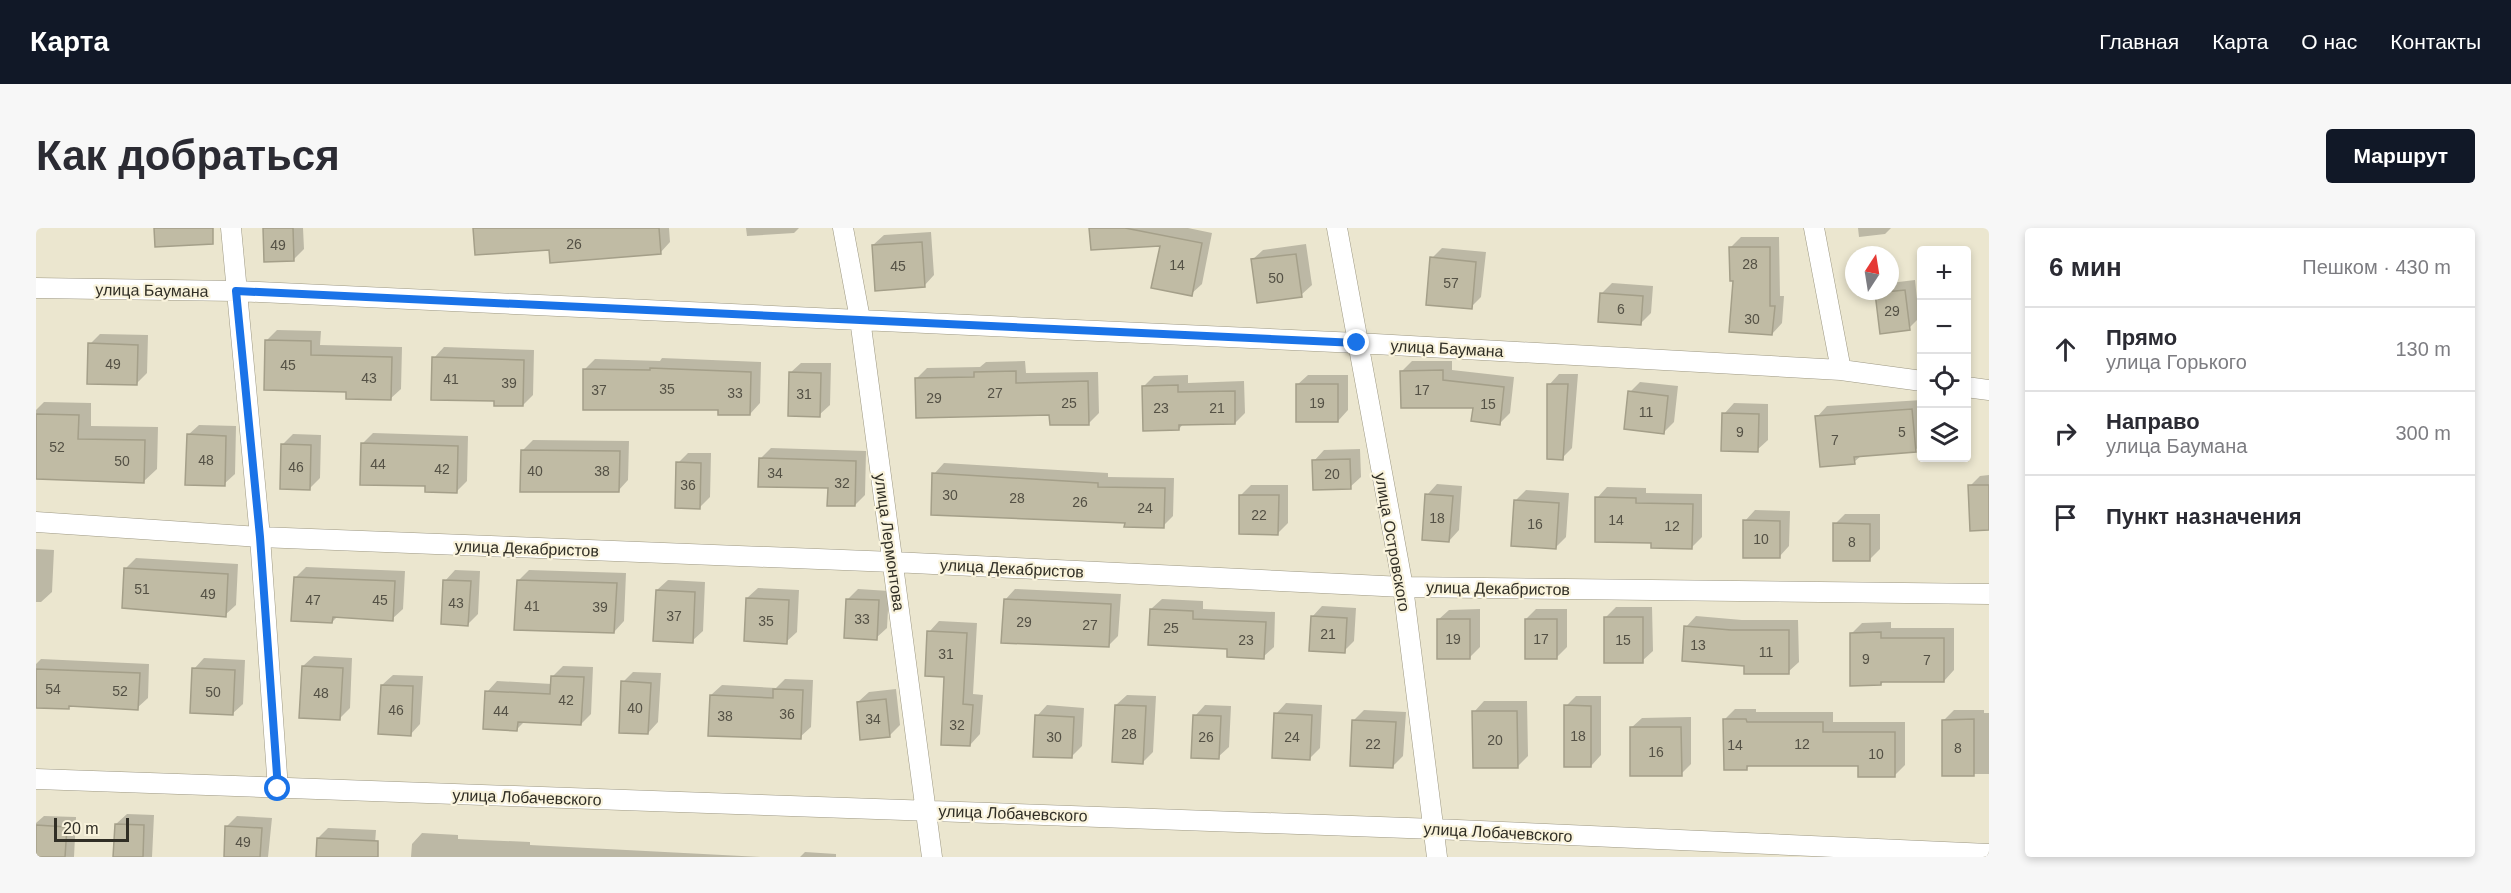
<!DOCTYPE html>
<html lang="ru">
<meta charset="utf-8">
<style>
body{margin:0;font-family:Arial,sans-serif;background:#f7f7f7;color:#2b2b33}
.controls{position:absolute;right:18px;top:18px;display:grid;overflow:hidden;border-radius:6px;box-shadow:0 3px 9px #0003}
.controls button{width:54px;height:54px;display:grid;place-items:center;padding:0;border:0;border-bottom:2px solid #e1e1e2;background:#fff;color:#2b2b33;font:30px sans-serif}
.compass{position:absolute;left:1809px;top:18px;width:54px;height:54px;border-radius:50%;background:#fff;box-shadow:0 3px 9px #0003;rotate:12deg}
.scale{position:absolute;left:18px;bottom:15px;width:75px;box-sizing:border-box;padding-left:6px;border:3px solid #302e25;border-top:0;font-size:16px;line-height:21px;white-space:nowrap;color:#302e25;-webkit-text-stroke:4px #f9f3dc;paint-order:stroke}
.stop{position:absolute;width:18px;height:18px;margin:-14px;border:4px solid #1a73e8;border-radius:50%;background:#fff}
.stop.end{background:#1a73e8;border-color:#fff;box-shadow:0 2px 6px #0008}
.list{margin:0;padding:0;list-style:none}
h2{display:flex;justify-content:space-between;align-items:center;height:78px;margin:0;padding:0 24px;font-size:26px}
h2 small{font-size:20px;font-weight:400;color:#7c7c81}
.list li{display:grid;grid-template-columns:39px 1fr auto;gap:18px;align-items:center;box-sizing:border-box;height:84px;padding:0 24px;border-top:2px solid #e1e1e2}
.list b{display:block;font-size:22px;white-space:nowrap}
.list p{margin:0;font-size:20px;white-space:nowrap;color:#7c7c81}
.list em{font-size:20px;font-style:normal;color:#7c7c81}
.icon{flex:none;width:33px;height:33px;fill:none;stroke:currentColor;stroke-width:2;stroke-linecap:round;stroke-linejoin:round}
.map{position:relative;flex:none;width:1953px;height:629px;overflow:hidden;border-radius:6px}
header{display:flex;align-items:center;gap:36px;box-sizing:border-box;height:84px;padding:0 30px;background:#111827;color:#fff}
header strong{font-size:28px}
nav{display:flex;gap:33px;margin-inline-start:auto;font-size:21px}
.intro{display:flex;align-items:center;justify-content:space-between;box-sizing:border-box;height:144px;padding:0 36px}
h1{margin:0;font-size:42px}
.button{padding:15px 27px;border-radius:6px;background:#111827;color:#fff;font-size:21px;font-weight:700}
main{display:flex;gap:36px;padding:0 36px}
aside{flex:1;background:#fff;border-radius:6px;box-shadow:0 3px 9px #0003}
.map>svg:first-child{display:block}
.shadow{fill:#0003}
.building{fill:#c0bba4;stroke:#a49f89;stroke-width:1.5}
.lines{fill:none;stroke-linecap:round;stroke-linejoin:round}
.street-casing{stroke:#9d9883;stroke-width:21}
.street{stroke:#fff;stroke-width:20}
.route{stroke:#1a73e8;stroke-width:8}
.labels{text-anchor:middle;stroke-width:4.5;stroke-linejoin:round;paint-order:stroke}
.number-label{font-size:14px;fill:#545145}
.street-label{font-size:16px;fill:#302e25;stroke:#f9f3dc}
</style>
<header>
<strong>Карта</strong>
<nav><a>Главная</a><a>Карта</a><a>О нас</a><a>Контакты</a></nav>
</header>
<div class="intro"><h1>Как добраться</h1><a class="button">Маршрут</a></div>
<main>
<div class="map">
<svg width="1953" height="629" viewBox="0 0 1953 629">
<rect width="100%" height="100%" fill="#ebe6cf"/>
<!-- shadow -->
<path class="shadow" d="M229 0H267L268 21 257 32Z
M439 0H633L634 14 624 25 514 21Z
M710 0H763L758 5 711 8Z
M1055 0H1152L1176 5 1166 56 1155 66 1125 16Z
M1822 0H1855L1849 6 1823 9Z
M895 4 898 47 888 58 837 17 848 7Z
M1705 9H1743L1744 68H1748L1746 95 1736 106 1699 51 1695 19Z
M1270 16 1276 57 1265 67 1216 32 1227 22Z
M1406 20 1450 24 1445 69 1435 79 1396 30Z
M1879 52 1883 90 1873 100 1840 65 1854 63V55Z
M1576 55 1617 58 1615 85 1604 96 1566 65Z
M241 102 285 103 284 117 366 119 365 161 354 171 311 162 231 112Z
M64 106 112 107 111 145 101 155 54 116Z
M408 119 498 122 497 167 487 177 459 172 398 130Z
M626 130 725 134 724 175 714 186 684 180 549 141 559 131 624 133Z
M989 133 990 145 1062 144 1063 185 1053 195 880 151 891 140 944 139 950 134Z
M1376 133H1416V142L1478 149 1474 185 1464 195 1438 179 1366 143Z
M765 135H795L794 177 783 187 754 145Z
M1523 146H1542L1536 220 1526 230 1513 157Z
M1152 147V155L1208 153 1209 185 1199 195 1147 196 1143 201 1108 158 1118 148Z
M1272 147H1312V182L1302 193 1261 157Z
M1604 154 1642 158 1638 194 1628 204 1594 164Z
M1886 172V216L1879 222 1826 227 1818 234 1781 189 1791 178Z
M8 174 55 175V198L122 199 121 241 107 254 0 250V182Z
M1698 175 1732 176V212L1721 222 1688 186Z
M163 197 200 198 199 246 188 256 152 207Z
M337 205 432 208 431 253 420 264 391 257 326 216Z
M257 206 285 207 284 250 273 261 247 216Z
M497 212 593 213 592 252 582 263 486 223Z
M735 220 830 223 829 267 819 277 793 259 724 231Z
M1324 221 1325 249 1314 259 1278 233 1288 222Z
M652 225H675L674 269 664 279 642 235Z
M908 235 1072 245V249L1138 250 1137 288 1127 298 898 246Z
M1953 247V300L1934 258 1944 248Z
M1401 256 1426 258 1423 302 1413 313 1391 267Z
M1215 257H1252V295L1241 306 1205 267Z
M1571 259 1610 260V265L1666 266V309L1656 319 1617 314 1561 270Z
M1490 262 1533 265 1530 309 1519 320 1480 272Z
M1719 282 1754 283 1753 318 1743 329 1709 293Z
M1809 286H1844V321L1833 332 1799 296Z
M0 321 18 322 16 364 5 374H0Z
M100 330 202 336 200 377 189 387 89 341Z
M270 339 369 343 367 381 356 391 302 388 296 394 259 350Z
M419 342 444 343 442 386 432 396 409 353Z
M493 342 590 345 588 393 578 404 482 353Z
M632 352 669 354 667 403 656 413 621 362Z
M722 360 763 362 761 404 750 414 711 370Z
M822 361 853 363 851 400 840 410 811 372Z
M979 361 1085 366 1082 408 1072 418 969 372Z
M1126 371 1167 373V381L1239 384 1238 419 1227 429 1193 420 1115 381Z
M1286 378 1320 380 1318 413 1308 423 1276 389Z
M1580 379H1616L1617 423 1606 433 1569 390Z
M1444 381V419L1433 430 1402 392 1413 382Z
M1500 381H1531V419L1521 429 1490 391Z
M1660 388 1706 392H1762L1763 434 1752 444 1709 437 1650 399Z
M903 393 941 395 937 466 947 467 944 506 934 517 893 404Z
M1855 394V400H1918V442L1908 453H1848L1845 456 1816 405 1826 395Z
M278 428 316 430 314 480 303 491 267 438Z
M168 430 209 432 207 476 196 486 158 441Z
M5 431 113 436 112 470 101 480 0 478V436Z
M527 438 557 439 555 486 545 496 489 493 481 501 451 464 461 453 516 456 517 448Z
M597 444 625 445 622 494 612 505 587 454Z
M357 447 387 448 384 496 374 507 346 457Z
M749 451 777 452 775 499 764 509 675 467 686 457 740 460Z
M860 461 864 497 853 508 822 474 833 464Z
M1091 467 1120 468 1117 524 1106 535 1080 477Z
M1540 468H1565V527L1555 538 1530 478Z
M1448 473H1491L1492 528 1481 539 1438 484Z
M1250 475 1286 477 1284 520 1273 531 1240 486Z
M1011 477 1048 480 1046 518 1035 529 1001 488Z
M1169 477 1195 478 1193 519 1182 529 1159 488Z
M1699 481H1720V484H1797V494H1869V537L1859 547 1823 536 1714 537 1710 541 1689 491Z
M1328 482 1370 484 1367 528 1357 538 1318 492Z
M1918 482H1948V485H1953V546H1908L1907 493Z
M1655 489V536L1645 546 1595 500 1606 490Z
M91 586 118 587 116 629H78L80 596Z
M8 588 40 589 38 629H0V595Z
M201 588 236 590 232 629H189L191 598Z
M292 600 340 602 338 629H281L282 610Z
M386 605 422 607V611L494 614V617L725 629H375L376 616Z
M769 624 800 626V629H764Z"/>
<!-- building -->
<path class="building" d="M118 0H177V16L119 19Z
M227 0H257L258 33 228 34Z
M437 0H623L625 26 514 35 513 22 439 27Z
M1053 0H1089L1166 15 1156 68 1115 60 1124 18 1055 22Z
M886 14 889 59 839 63 836 17Z
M1693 19H1734V78H1739L1736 107 1693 104 1697 53H1694Z
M1260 26 1266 69 1221 75 1215 31Z
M1394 29 1440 34 1436 81 1390 77Z
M1869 62 1874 102 1844 106 1839 65Z
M1564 65 1607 68 1605 97 1562 94Z
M229 112 275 113V127L356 129 355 172 310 171V164L228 162Z
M52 115 102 117 101 157 51 156Z
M396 129 488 132 487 178H458V173L395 172Z
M614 140 715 144 714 187H682V182H547V141L614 142Z
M1407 142V152L1468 159 1464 197 1435 193 1437 180H1365L1364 143Z
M980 143V155L1052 153 1053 197H1014L1013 187 880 190 879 150 938 149V144Z
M753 144 785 145 784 189 752 188Z
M1260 156H1302V194H1260Z
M1511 156H1532L1527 232 1511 231Z
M1142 157V164L1199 163V196L1143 197V202L1107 203 1106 158Z
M1592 163 1632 168 1628 206 1588 201Z
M1876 181 1880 224 1818 229 1819 236 1784 239 1779 188Z
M1686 185 1723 186 1722 224 1685 223Z
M0 186 43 187 42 211 109 212 108 255 0 251Z
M151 206 190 208 189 258 149 257Z
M325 215 422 218 421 265 389 264V258L324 257Z
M245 216 275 217 274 262 244 261Z
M485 222 584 223 583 264H484Z
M723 230 820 233 819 278H791L792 260 722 259Z
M1314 231 1315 261 1277 262 1276 232Z
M640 234 665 235 664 281 639 280Z
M896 245 1062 255V259L1129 260 1128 300 1088 299 1089 295 895 287Z
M1932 257H1953V302L1934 303Z
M1389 266 1417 268 1413 314 1386 312Z
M1203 267H1243L1242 307 1203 306Z
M1559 269 1600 270V275L1657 276 1656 321 1615 320V315L1559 314Z
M1478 272 1523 275 1520 321 1475 318Z
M1707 292 1744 293V330H1707Z
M1797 295 1834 296V333H1797Z
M88 340 192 346 190 389 86 380Z
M258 349 359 353 357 393 297 389 296 395 255 393Z
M407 352 435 353 432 398 405 396Z
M481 352 581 355 578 405 478 402Z
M620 362 659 364 657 415 617 413Z
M710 370 753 372 751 416 708 413Z
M810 371 843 372 841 412 808 410Z
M968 371 1075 376 1073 419 965 415Z
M1114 381 1157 383V391L1230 394 1228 431 1191 429V421L1112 417Z
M1275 388 1311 390 1309 425 1273 423Z
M1568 389H1607V435H1568Z
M1401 391H1434V431H1401Z
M1489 391H1521V431H1489Z
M1648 398 1695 402H1753V446H1708V438L1646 433Z
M891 403 931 405 927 476 937 477 934 518 905 517 908 449 889 448Z
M1845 404V410H1908V454H1845V457L1814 458V405Z
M266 438 307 440 304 492 263 490Z
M156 440 199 442 197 487 154 485Z
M0 441 104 445 102 482 33 478V481L0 480Z
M515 448 548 449 545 497 482 494 481 503 447 501 449 463 514 466Z
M585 453 615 455 612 506 583 505Z
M345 457 377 458 375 508 342 506Z
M737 461 767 462 765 511 672 508 674 467 737 470Z
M850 471 854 509 824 512 821 474Z
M1079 477 1110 478 1107 536 1076 534Z
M1528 477 1555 478V539H1528Z
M1436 483H1481L1482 540H1437Z
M1238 485 1276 487 1274 532 1236 530Z
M999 487 1038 489 1036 530 997 529Z
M1157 487 1185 488 1183 531 1155 530Z
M1687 491H1710L1711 494H1787V504H1859V549H1822V538H1711V542H1688Z
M1938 491V548H1906V492Z
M1316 492 1360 494 1357 540 1314 538Z
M1594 499H1645L1646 548H1594Z
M79 596 108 597 107 629H77Z
M0 597 31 599 29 629H0Z
M189 598 226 600 224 629H188Z
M281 610 342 613V629H280Z"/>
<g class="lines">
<defs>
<path id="street" d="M195 0 224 309 242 561
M807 0 824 91 896 629
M1301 0 1367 359 1401 629
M1778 0 1805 142
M0 60 200 63 1321 115 1805 142 1886 153
M1930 159 1953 162
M0 294 224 309 857 334 1367 359 1953 366
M0 551 1399 601 1953 626"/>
</defs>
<!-- street casing -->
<use href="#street" class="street-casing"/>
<!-- street -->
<use href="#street" class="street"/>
</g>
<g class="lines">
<!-- route -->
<path class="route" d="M242 561 224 309 200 63 1321 115"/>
</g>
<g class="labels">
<!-- number labels -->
<g class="number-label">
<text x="538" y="21">26</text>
<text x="242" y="22">49</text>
<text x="1714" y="41">28</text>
<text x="1141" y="42">14</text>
<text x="862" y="43">45</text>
<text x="1240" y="55">50</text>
<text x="1415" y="60">57</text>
<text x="1585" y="86">6</text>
<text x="1856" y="88">29</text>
<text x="1716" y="96">30</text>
<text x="77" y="141">49</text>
<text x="252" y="142">45</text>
<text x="333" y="155">43</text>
<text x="415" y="156">41</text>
<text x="473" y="160">39</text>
<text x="631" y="166">35</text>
<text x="563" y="167">37</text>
<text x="1386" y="167">17</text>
<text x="699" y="170">33</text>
<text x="959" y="170">27</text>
<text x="768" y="171">31</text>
<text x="898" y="175">29</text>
<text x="1033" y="180">25</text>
<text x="1281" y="180">19</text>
<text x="1452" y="181">15</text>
<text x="1125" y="185">23</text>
<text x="1181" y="185">21</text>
<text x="1610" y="189">11</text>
<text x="1704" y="209">9</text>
<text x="1866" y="209">5</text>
<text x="1799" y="217">7</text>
<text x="21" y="224">52</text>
<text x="170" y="237">48</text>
<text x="86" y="238">50</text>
<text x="342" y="241">44</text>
<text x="260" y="244">46</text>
<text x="406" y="246">42</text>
<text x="499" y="248">40</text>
<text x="566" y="248">38</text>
<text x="739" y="250">34</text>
<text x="1296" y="251">20</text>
<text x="806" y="260">32</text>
<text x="652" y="262">36</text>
<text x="914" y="272">30</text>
<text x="981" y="275">28</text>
<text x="1044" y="279">26</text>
<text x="1109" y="285">24</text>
<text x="1223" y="292">22</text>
<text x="1401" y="295">18</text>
<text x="1580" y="297">14</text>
<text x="1499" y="301">16</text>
<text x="1636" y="303">12</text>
<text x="1725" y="316">10</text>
<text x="1816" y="319">8</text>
<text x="106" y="366">51</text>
<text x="172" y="371">49</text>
<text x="277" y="377">47</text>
<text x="344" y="377">45</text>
<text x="420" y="380">43</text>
<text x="496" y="383">41</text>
<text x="564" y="384">39</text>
<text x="638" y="393">37</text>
<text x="826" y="396">33</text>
<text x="730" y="398">35</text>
<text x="988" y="399">29</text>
<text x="1054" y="402">27</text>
<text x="1135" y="405">25</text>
<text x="1292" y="411">21</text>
<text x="1417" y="416">19</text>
<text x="1505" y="416">17</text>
<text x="1210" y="417">23</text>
<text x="1587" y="417">15</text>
<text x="1662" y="422">13</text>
<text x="1730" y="429">11</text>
<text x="910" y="431">31</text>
<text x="1830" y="436">9</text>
<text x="1891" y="437">7</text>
<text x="17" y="466">54</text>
<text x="84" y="468">52</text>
<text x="177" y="469">50</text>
<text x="285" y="470">48</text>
<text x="530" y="477">42</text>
<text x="599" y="485">40</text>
<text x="360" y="487">46</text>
<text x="465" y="488">44</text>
<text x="751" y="491">36</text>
<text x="689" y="493">38</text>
<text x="837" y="496">34</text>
<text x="921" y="502">32</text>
<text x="1093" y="511">28</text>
<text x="1542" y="513">18</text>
<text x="1018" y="514">30</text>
<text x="1170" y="514">26</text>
<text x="1256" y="514">24</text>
<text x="1459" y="517">20</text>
<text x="1337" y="521">22</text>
<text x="1766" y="521">12</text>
<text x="1699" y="522">14</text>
<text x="1922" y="525">8</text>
<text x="1620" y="529">16</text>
<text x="1840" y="531">10</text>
<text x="207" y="619">49</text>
</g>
<!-- street labels -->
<g class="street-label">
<text transform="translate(116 62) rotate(1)" y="6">улица Баумана</text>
<text transform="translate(1411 120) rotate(3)" y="6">улица Баумана</text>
<text transform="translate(854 314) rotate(82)" y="6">улица Лермонтова</text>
<text transform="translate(1357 314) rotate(80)" y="6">улица Островского</text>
<text transform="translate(491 320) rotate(2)" y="6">улица Декабристов</text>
<text transform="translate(976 340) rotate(3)" y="6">улица Декабристов</text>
<text transform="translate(1462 360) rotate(1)" y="6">улица Декабристов</text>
<text transform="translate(491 569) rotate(2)" y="6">улица Лобачевского</text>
<text transform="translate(977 585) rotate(2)" y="6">улица Лобачевского</text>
<text transform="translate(1462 604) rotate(3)" y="6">улица Лобачевского</text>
</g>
</g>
</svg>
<div class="controls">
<button>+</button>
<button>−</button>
<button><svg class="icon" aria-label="locate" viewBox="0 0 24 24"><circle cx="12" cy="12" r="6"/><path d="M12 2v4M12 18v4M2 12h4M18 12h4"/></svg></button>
<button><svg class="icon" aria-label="layers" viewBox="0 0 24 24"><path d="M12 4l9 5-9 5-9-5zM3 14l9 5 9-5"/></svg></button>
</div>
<svg class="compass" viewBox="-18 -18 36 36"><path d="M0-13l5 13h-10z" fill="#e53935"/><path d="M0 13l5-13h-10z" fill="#7c7c81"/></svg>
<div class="scale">20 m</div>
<div class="stop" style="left:242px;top:561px"></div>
<div class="stop end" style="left:1321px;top:115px"></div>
</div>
<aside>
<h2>6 мин<small>Пешком · 430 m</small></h2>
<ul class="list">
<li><svg class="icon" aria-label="ahead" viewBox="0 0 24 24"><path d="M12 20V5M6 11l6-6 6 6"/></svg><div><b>Прямо</b><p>улица Горького</p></div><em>130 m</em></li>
<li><svg class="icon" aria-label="right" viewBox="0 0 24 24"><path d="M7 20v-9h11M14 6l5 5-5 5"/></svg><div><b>Направо</b><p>улица Баумана</p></div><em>300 m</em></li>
<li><svg class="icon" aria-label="arrive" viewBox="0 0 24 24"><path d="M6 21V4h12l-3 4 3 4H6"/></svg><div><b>Пункт назначения</b></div></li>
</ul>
</aside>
</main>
